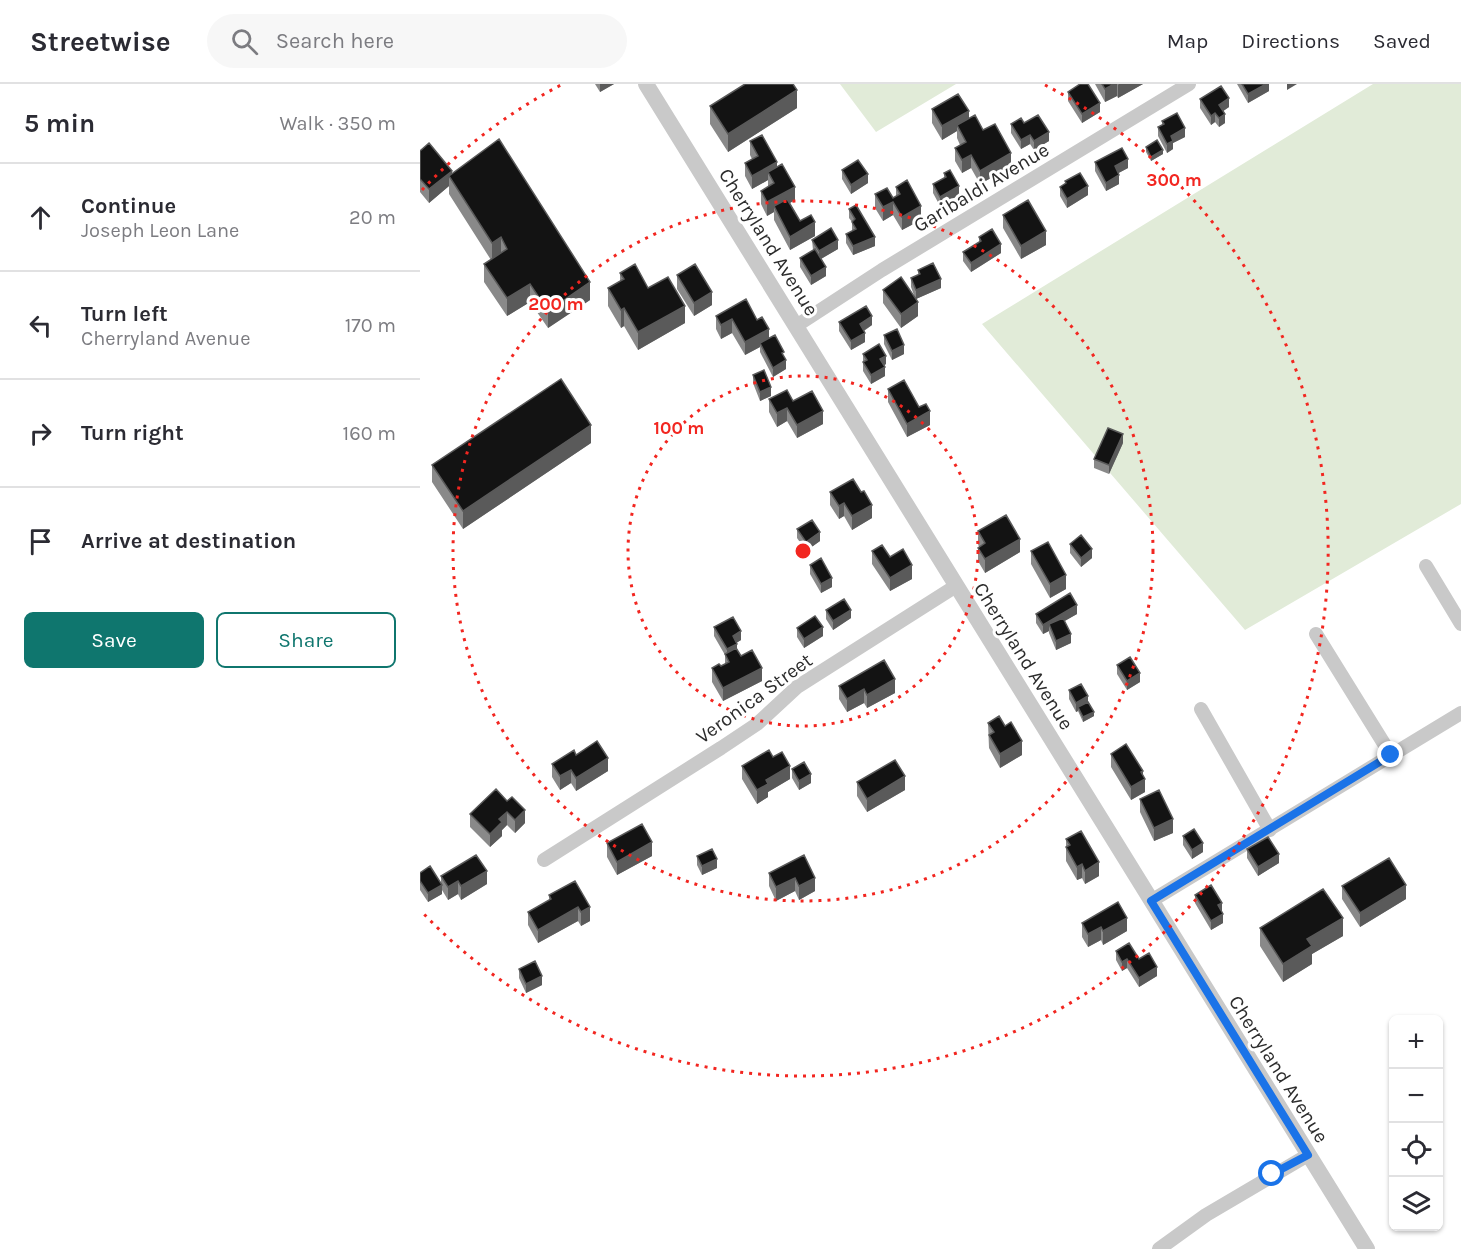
<!DOCTYPE html>
<meta charset="utf-8">
<style>
body{margin:0;font-family:Karla,sans-serif;background:#f7f7f7;color:#2b2b33}
.controls{position:absolute;right:18px;bottom:18px;display:grid;overflow:hidden;border-radius:9px;box-shadow:0 2px 4px #0004}
.controls button{width:54px;height:54px;display:grid;place-items:center;padding:0;border:0;border-bottom:2px solid #e1e1e2;background:#fff;color:#2b2b33;font:30px sans-serif}
.stop{position:absolute;width:18px;height:18px;margin:-14px;border:4px solid #1a73e8;border-radius:50%;background:#fff}
.stop.end{background:#1a73e8;border-color:#fff;box-shadow:0 2px 6px #0008}
.list{margin:0;padding:0;list-style:none}
h2{display:flex;justify-content:space-between;align-items:center;height:78px;margin:0;padding:0 24px;font-size:26px}
h2 small{font-size:20px;font-weight:400;color:#7c7c81}
.list li{display:grid;grid-template-columns:39px 1fr auto;gap:18px;align-items:center;box-sizing:border-box;height:108px;padding:0 24px;border-top:2px solid #e1e1e2}
.list b{display:block;font-size:22px;white-space:nowrap}
.list p{margin:0;font-size:20px;white-space:nowrap;color:#7c7c81}
.list em{font-size:20px;font-style:normal;color:#7c7c81}
.actions{display:flex;gap:12px;padding:18px 24px}
.actions a{flex:1;padding:14px 0;border:2px solid #0f766e;border-radius:9px;text-align:center;font-size:21px;color:#0f766e}
.actions .main{background:#0f766e;color:#fff}
.icon{flex:none;width:33px;height:33px;fill:none;stroke:currentColor;stroke-width:2;stroke-linecap:round;stroke-linejoin:round}
.map{position:relative;flex:none;width:1041px;height:1165px;overflow:hidden}
header{display:flex;align-items:center;gap:36px;box-sizing:border-box;height:84px;padding:0 30px;background:#fff;border-bottom:2px solid #e1e1e2}
header strong{font-size:28px}
nav{display:flex;gap:33px;margin-inline-start:auto;font-size:21px}
.search{width:420px;height:54px;background:#f7f7f7;display:flex;align-items:center;gap:15px;box-sizing:border-box;padding:0 21px;border-radius:33px;color:#7c7c81;font-size:22px}
main{display:flex}
aside{flex:1;background:#fff}
.map>svg:first-child{display:block}
.green{fill:#e1ebd8}
.lines{fill:none;stroke-linecap:round;stroke-linejoin:round}
.minor{stroke:#c9c9c9;stroke-width:14}
.tertiary{stroke:#c9c9c9;stroke-width:16}
.wall{fill:#898989}
.shaded-wall{fill:#5a5a5a}
.building{fill:#131313;stroke:#5a5a5a;stroke-width:1.5}
.route{stroke:#1a73e8;stroke-width:8}
.ring{fill:none;stroke:#f22620;stroke-width:3;stroke-dasharray:3 6}
.labels{text-anchor:middle;stroke-width:6;stroke-linejoin:round;paint-order:stroke}
.street-label{font-size:20px;fill:#2c2c2c;stroke:#fff}
.centre{fill:#f22620;stroke:#fff;stroke-width:3}
.ring-label{font-size:18px;text-anchor:middle;font-weight:bold;fill:#f22620;stroke:#fff;stroke-width:6;stroke-linejoin:round;paint-order:stroke}
</style>
<header>
<strong>Streetwise</strong>
<div class="search"><svg class="icon" aria-label="search" viewBox="0 0 24 24"><circle cx="10" cy="10" r="6"/><path d="M15 15l6 6"/></svg>Search here</div>
<nav><a>Map</a><a>Directions</a><a>Saved</a></nav>
</header>
<main>
<aside>
<h2>5 min<small>Walk · 350 m</small></h2>
<ul class="list">
<li><svg class="icon" aria-label="ahead" viewBox="0 0 24 24"><path d="M12 20V5M6 11l6-6 6 6"/></svg><div><b>Continue</b><p>Joseph Leon Lane</p></div><em>20 m</em></li>
<li><svg class="icon" aria-label="left" viewBox="0 0 24 24"><path d="M17 20v-9H6M10 6l-5 5 5 5"/></svg><div><b>Turn left</b><p>Cherryland Avenue</p></div><em>170 m</em></li>
<li><svg class="icon" aria-label="right" viewBox="0 0 24 24"><path d="M7 20v-9h11M14 6l5 5-5 5"/></svg><div><b>Turn right</b></div><em>160 m</em></li>
<li><svg class="icon" aria-label="arrive" viewBox="0 0 24 24"><path d="M6 21V4h12l-3 4 3 4H6"/></svg><div><b>Arrive at destination</b></div></li>
</ul>
<div class="actions"><a class="main">Save</a><a>Share</a></div>
</aside>
<div class="map">
<svg width="1041" height="1165" viewBox="0 0 1041 1165">
<rect width="100%" height="100%" fill="#fff"/>
<!-- green -->
<path class="green" d="M420 0H536L456 48Z
M953 0H1041V420L825 546 562 240Z"/>
<g class="lines">
<!-- minor -->
<path class="minor" d="M376 242 462 186 769 0
M1006 482 1041 540
M896 550 971 671
M781 625 850 746
M124 776 301 664 337 640 377 603 536 502
M731 817 1041 629
M739 1165 786 1131 888 1071"/>
<!-- tertiary -->
<path class="tertiary" d="M226 0 947 1165"/>
</g>
<!-- wall -->
<path class="wall" d="M175 0H194L180 8Z
M675 0H723L698 14 697 12 685 18Z
M817 0H849V7L828 19Z
M648 8 680 28 662 39 648 17Z
M780 15 809 23 803 27 805 39 799 43 795 38 791 41 780 24Z
M290 22 377 24 308 68 290 40Z
M512 25 549 34 563 46 591 83 560 100 551 84 542 89 535 77V64L540 61 537 54V47L522 56 512 39Z
M742 37 765 53 753 59V65L747 69 738 52V43L742 41Z
M604 39 629 57 614 66 610 60 601 65 591 49V40Z
M330 57 357 83 375 116 370 119 380 137 395 152 370 166 354 136V128L347 132 341 120V107L348 103V96L332 105 325 92V79L332 75 330 71Z
M726 63 743 70 731 77 726 68Z
M0 67 32 90 170 216 128 244 110 218 87 232 64 198V180L71 176 29 110V102L9 119 0 108Z
M675 78 708 84 698 89 699 100 686 107 675 87Z
M422 86 448 99 431 110 422 95Z
M524 89 539 111 520 122 513 109V100L524 94Z
M645 97 668 111 647 124 640 112V103L645 100Z
M476 103 501 136 482 146 473 131 463 137 455 124V110L473 114 476 113Z
M429 125 455 162 433 171 426 159V150L432 147V138L429 134Z
M583 131 626 161 601 175 583 144Z
M559 153 581 169 551 188 543 177V168L559 158Z
M392 156 418 165 401 175 406 192 391 201 380 183V174L393 166Z
M498 186 521 204 496 215 498 232 481 244 463 219V206L495 214 491 203V194L498 191Z
M200 189 228 204 265 239 218 266 204 242 201 244 188 222V204L200 197Z
M257 191 292 221 274 232 257 205Z
M296 232 337 236 349 254 364 273 366 285 353 293 340 268V263L325 271 312 249 301 255 296 245Z
M419 238 452 241 444 247 445 258 431 266 419 247Z
M464 251 484 270 472 276 464 260Z
M443 270 466 280 464 281 465 292 451 300 443 287Z
M333 291 351 312 340 317 333 299Z
M468 305 499 323 510 341 487 353 468 318Z
M349 315 373 317 403 340 377 354 367 337 357 343 349 328Z
M171 359 43 445 12 398V381Z
M703 359 689 390 674 384V375Z
M410 408 452 434 432 446 424 432 419 435 410 421Z
M377 445 400 457 386 467 377 454Z
M558 447 600 468 565 489 558 477V464L559 463 558 460Z
M650 460 672 474 661 483 650 469Z
M452 467 492 495 470 507 452 480Z
M611 467 646 505 630 514 611 480Z
M390 481 412 503 401 509 390 490Z
M406 526 431 534 413 546 406 535Z
M616 530H657L644 537 651 559 636 566 629 549V547L623 550 616 539Z
M294 543 321 556 316 559 317 565 321 572 342 597 303 617 292 598V584L301 582 305 580V571L294 552Z
M377 544 403 552 384 564 377 553Z
M697 581 720 598 707 606 697 590Z
M419 602 475 609 447 624 444 619 427 628 419 615Z
M649 606 668 618 674 632 663 638 658 627 656 628 649 615Z
M568 639 602 671 580 684 569 664Z
M691 670 723 691 725 708 711 716 691 683Z
M156 671 188 687 156 707 151 699 140 706 132 693V680Z
M353 673 370 695 348 708V713L337 720 322 695V682Z
M372 685 391 699 379 706 372 694Z
M437 698 485 706 447 728 437 712Z
M76 705 105 739 95 749 87 741 82 746V752L70 763 50 743V730Z
M720 715 753 749 734 757 720 728Z
M763 752 783 768 772 775 763 761Z
M646 755 679 792 665 800 662 794 657 796 646 777Z
M187 759 232 772 197 791 187 773Z
M827 765 859 779 838 792 827 774Z
M277 772 297 784 282 791 277 781Z
M0 789 21 800V792L67 800 41 816 38 810 28 816 22 806V810L8 818 0 806Z
M349 789 395 794V807L379 816 375 807 356 817 349 802Z
M155 797 170 837 161 842 158 837 118 859 108 841V828L129 816V811Z
M922 802 986 815 940 843 922 815Z
M775 811 802 828 803 839 791 846 775 819Z
M662 839 707 847 683 861 681 856 668 863 662 853Z
M840 844 923 852 892 870V880L863 898 840 862Z
M696 867 719 875 737 892 719 903 707 884 702 887 696 876Z
M99 885 122 901 106 909 99 894Z"/>
<!-- shaded-wall -->
<path class="shaded-wall" d="M180 0H194L180 8Z
M694 0H697V12L685 18V5Z
M699 0H723L698 14V1Z
M846 0H849V7L828 19V10Z
M867 0H877L867 6Z
M377 6V24L308 68V50Z
M809 14V23L799 30V21Z
M680 19V28L662 39V30Z
M549 27V40L537 41V47L522 56V42Z
M795 29V38L791 41V32Z
M805 30V39L799 43V34Z
M765 44V53L753 59V65L747 69V60L751 52Z
M629 48V57L614 66V57Z
M610 51V60L601 65V56Z
M743 66V70L731 77V73Z
M591 69V83L560 100V87Z
M551 71V84L542 89V76Z
M708 75V84L695 91V82Z
M357 78V91L348 88V96L332 105V92Z
M32 87V97L29 92V102L9 119V105Z
M448 90V99L431 110V101Z
M699 91V100L686 107V99Z
M539 102V111L520 122V113Z
M668 102V111L647 124V115Z
M375 103V116L356 127 354 122V128L347 132V118Z
M473 118V131L463 137V123Z
M501 122V136L482 146V133Z
M395 138V152L370 166V153Z
M626 147V161L601 175V162Z
M81 153V171L72 177V159Z
M455 153V162L433 171V162Z
M418 156V165L399 176V167Z
M581 160V169L551 188V179Z
M406 183V192L391 201V192Z
M521 195V204L496 215V206Z
M170 198V216L128 244V227Z
M110 200V218L87 232V214Z
M292 208V221L274 232V219Z
M498 218V232L481 244V230Z
M265 222V239L218 266V248Z
M204 224V242L201 244V226Z
M452 232V241L440 249V240Z
M312 235V249L301 255V241Z
M349 245V258L340 259V263L325 271V258Z
M445 249V258L431 266V257Z
M484 261V270L472 276V267Z
M466 272V280L460 284V275Z
M366 276V285L353 293V284Z
M465 283V292L451 300V291Z
M351 303V312L340 317V308Z
M367 324V337L357 343V329Z
M403 327V340L377 354V341Z
M510 327V341L487 353V340Z
M171 341V359L43 445V427Z
M703 350V359L689 390V381Z
M424 419V432L419 435V422Z
M452 421V434L432 446V432Z
M400 448V457L386 467V458Z
M600 455V468L565 489V475Z
M672 465V474L661 483V474Z
M492 481V495L470 507V494Z
M646 491V505L630 514V500Z
M412 494V503L401 509V500Z
M657 521V530L631 545 629 540V547L623 550V541Z
M431 526V534L413 546V537Z
M403 543V552L384 564V555Z
M321 547V556L313 561V552Z
M651 550V559L636 566V557Z
M317 560V569L307 574V565Z
M342 584V597L303 617V604Z
M720 589V598L707 606V597Z
M475 595V609L447 624V611Z
M444 605V619L427 628V615Z
M668 612V621L658 623V627L656 628V619Z
M674 628V632L663 638V633Z
M602 657V671L580 684V670Z
M188 674V687L156 707V694Z
M370 682V695L348 708V713L337 720V706L346 696Z
M151 686V699L140 706V692Z
M723 687V696L725 695V708L711 716V703L721 688Z
M391 690V699L379 706V697Z
M485 692V706L447 728V715Z
M105 726V739L95 749V736Z
M87 728V741L82 746V752L70 763V750L79 735Z
M753 735V749L734 757V744Z
M232 758V772L197 791V778Z
M783 759V768L772 775V766Z
M859 770V779L838 792V783Z
M297 775V784L282 791V782Z
M679 778V792L665 800V787Z
M662 780V794L657 796V783Z
M67 787V800L41 816V802Z
M375 794V807L356 817V803Z
M395 794V807L379 816V802Z
M38 797V810L28 816V803Z
M22 801V810L8 818V809Z
M986 801V815L940 843V829Z
M802 819V828L798 821Z
M158 823V837L118 859V846Z
M170 823V837L161 842V828Z
M803 830V839L791 846V837Z
M707 834V847L683 861V847Z
M923 834V852L892 870V880L863 898V880L887 855Z
M681 843V856L668 863V850Z
M707 875V884L702 887V878Z
M737 883V892L719 903V894Z
M122 892V901L106 909V900Z"/>
<!-- building -->
<path class="building" d="M325 0H373L377 6 308 50 290 22Z
M660 0H668L680 19 662 30 648 8Z
M682 0H694L685 5Z
M822 0H846L828 10Z
M801 2 809 14 799 21 805 30 799 34 795 29 791 32 780 15Z
M538 10 549 27 522 42 512 25Z
M757 29 765 44 751 52 753 57 747 60 738 43 744 40 742 37Z
M555 31 563 46 575 40 591 69 560 87 551 71 542 76 535 64 546 58 537 41Z
M618 31 629 48 614 57 610 51 601 56 591 40 601 34 604 39Z
M342 51 357 78 332 92 325 79 338 72 330 57Z
M79 55 170 198 128 227 110 200 87 214 64 180 87 165 81 153 72 159 29 92Z
M737 56 743 66 731 73 726 63Z
M9 59 32 87 9 105 0 95V67Z
M702 64 708 75 695 82 699 91 686 99 675 78Z
M438 76 448 90 431 101 422 86Z
M362 80 375 103 347 118 341 107 354 99 348 88Z
M530 86 539 102 520 113 513 100 526 93 524 89Z
M660 89 668 102 647 115 640 103 646 99 645 97Z
M487 96 501 122 482 133 473 118 463 123 455 110 467 104 473 114 480 110 476 103Z
M367 115 380 137 391 131 395 138 370 153 354 122Z
M608 116 626 147 601 162 583 131Z
M436 121 455 153 433 162 426 150 436 145 432 138 435 135 429 125Z
M411 144 418 156 399 167 392 156Z
M572 145 581 160 551 179 543 168 561 157 559 153Z
M395 165 406 183 391 192 380 174Z
M513 179 521 195 496 206 491 194 500 190 498 186Z
M215 180 228 204 248 193 265 222 218 248 204 224 201 226 188 204 204 195 200 189Z
M275 180 292 208 274 219 257 191Z
M481 193 498 218 481 230 463 206Z
M326 215 337 236 342 233 349 245 325 258 312 235 301 241 296 232Z
M446 222 452 232 440 240 445 249 431 257 419 238Z
M477 245 484 261 472 267 464 251Z
M355 251 364 268 362 269 366 276 353 284 340 259Z
M459 260 466 272 460 275 465 283 451 291 443 278 447 276 443 270Z
M344 286 351 303 340 308 333 291Z
M141 295 171 341 43 427 12 381Z
M484 296 499 323 506 320 510 327 487 340 468 305Z
M367 306 373 317 392 307 403 327 377 341 367 324 357 329 349 315Z
M688 344 703 350 689 381 674 375Z
M433 395 441 408 444 407 452 421 432 432 424 419 419 422 410 408Z
M586 431 600 455 565 475 558 464 565 459 558 447Z
M392 436 400 448 386 458 377 445Z
M661 451 672 465 661 474 650 460Z
M628 458 646 491 630 500 611 467Z
M462 461 470 473 483 465 492 481 470 494 452 467Z
M401 474 412 494 401 500 390 481Z
M650 509 657 521 623 541 616 530Z
M424 515 431 526 413 537 406 526Z
M395 532 403 543 384 555 377 544Z
M313 533 321 547 313 552 317 560 307 565 294 543Z
M643 534 651 550 636 557 629 540Z
M316 564 321 572 332 566 342 584 303 604 292 584 299 580 301 582 309 578 305 570Z
M710 573 720 589 707 597 697 581Z
M464 576 475 595 447 611 444 605 427 615 419 602Z
M661 600 668 612 656 619 649 606Z
M668 618 674 628 663 633 658 623Z
M579 632 585 642 591 638 602 657 580 670 569 651 574 648 568 639Z
M177 657 188 674 156 694 151 686 140 692 132 680 154 666 156 671Z
M706 660 723 687 721 688 725 695 711 703 691 670Z
M349 666 353 673 362 668 370 682 346 696 348 700 337 706 322 682Z
M475 676 485 692 447 715 437 698Z
M384 678 391 690 379 697 372 685Z
M76 705 87 717 92 713 105 726 95 736 87 728 79 735 82 738 70 750 50 730Z
M739 706 753 735 734 744 720 715Z
M222 740 232 758 197 778 187 759Z
M774 745 783 759 772 766 763 752Z
M661 747 679 778 665 787 662 780 657 783 646 763 650 761 646 755Z
M848 753 859 770 838 783 827 765Z
M292 765 297 775 282 782 277 772Z
M56 771 67 787 41 802 38 797 28 803 21 792Z
M384 771 395 794 379 802 375 794 356 803 349 789Z
M969 774 986 801 940 829 922 802Z
M10 782 22 801 8 809 0 797V789Z
M155 797 170 823 161 828 158 823 118 846 108 828 131 815 129 811Z
M791 801 802 819 798 821 803 830 791 837 775 811Z
M903 805 923 834 887 855 892 862 863 880 840 844Z
M698 818 707 834 683 847 681 843 668 850 662 839Z
M709 859 719 875 729 869 737 883 719 894 707 875 702 878 696 867Z
M115 877 122 892 106 900 99 885Z"/>
<g class="lines">
<!-- route -->
<path class="route" d="M852 1090 888 1071 731 817 971 671"/>
</g>
<!-- distance rings -->
<g class="ring">
<circle cx="383" cy="467" r="175"/>
<circle cx="383" cy="467" r="350"/>
<path d="M2 106A525 525 0 0 1 141 1M625 1A525 525 0 1 1 2 828"/>
</g>
<g class="labels">
<!-- street labels -->
<g class="street-label">
<text transform="translate(561 103) rotate(-31)" y="7">Garibaldi Avenue</text>
<text transform="translate(349 158) rotate(58)" y="7">Cherryland Avenue</text>
<text transform="translate(604 572) rotate(58)" y="7">Cherryland Avenue</text>
<text transform="translate(334 614) rotate(-36)" y="7">Veronica Street</text>
<text transform="translate(859 985) rotate(58)" y="7">Cherryland Avenue</text>
</g>
</g>
<circle cx="383" cy="467" r="9" class="centre"/>
<g class="ring-label">
<text x="754" y="102">300 m</text>
<text x="136" y="226">200 m</text>
<text x="259" y="350">100 m</text>
</g>
</svg>
<div class="controls">
<button>+</button>
<button>−</button>
<button><svg class="icon" aria-label="locate" viewBox="0 0 24 24"><circle cx="12" cy="12" r="6"/><path d="M12 2v4M12 18v4M2 12h4M18 12h4"/></svg></button>
<button><svg class="icon" aria-label="layers" viewBox="0 0 24 24"><path d="M12 4l9 5-9 5-9-5zM3 14l9 5 9-5"/></svg></button>
</div>
<div class="stop" style="left:852px;top:1090px"></div>
<div class="stop end" style="left:971px;top:671px"></div>
</div>
</main>
